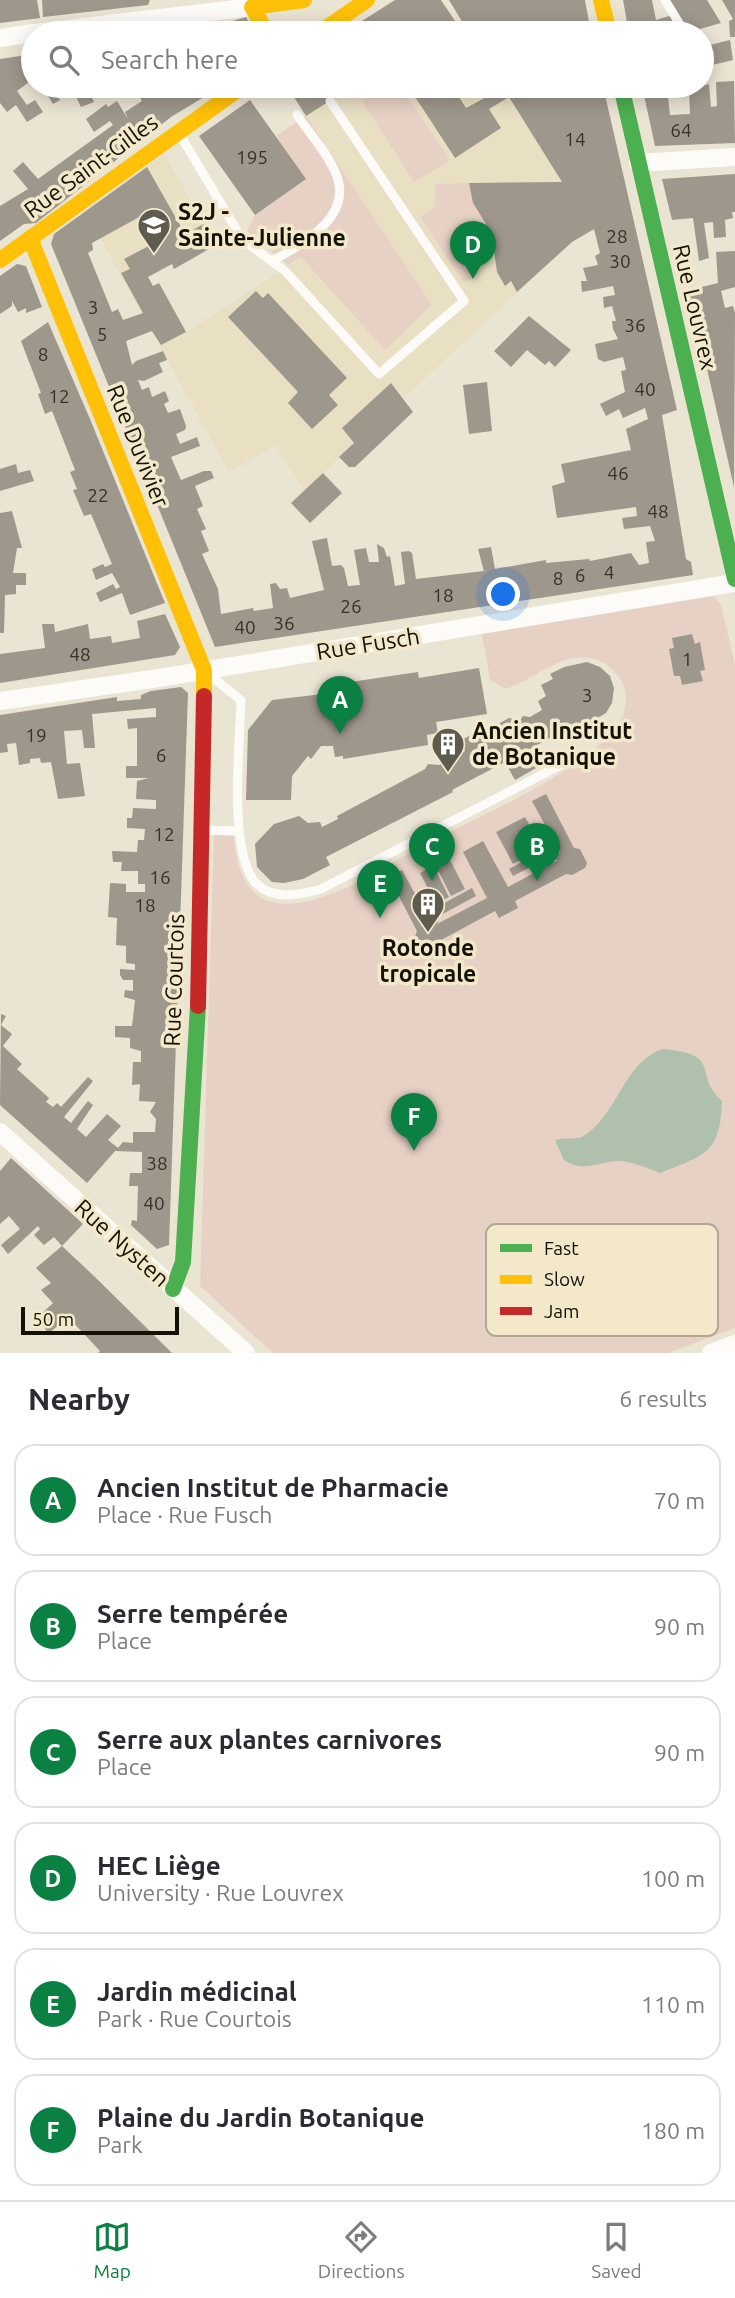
<!DOCTYPE html>
<meta charset="utf-8">
<style>
body{margin:0;font-family:Ubuntu,sans-serif;background:#f7f7f7;color:#2b2b33}
.scale{position:absolute;left:21px;bottom:18px;width:158px;box-sizing:border-box;padding-left:7px;border:4px solid #141107;border-top:0;font-size:19px;line-height:24px;white-space:nowrap;color:#141107;-webkit-text-stroke:5px #f3e9ca;paint-order:stroke}
.you{position:absolute;left:504px;top:595px;width:24px;height:24px;margin:-18px;border:5px solid #fff;border-radius:50%;background:#1a73e8;box-shadow:0 0 0 10px #1a73e833}
.badge{display:grid;place-items:center;width:46px;height:46px;border-radius:50%;background:#0b8043;color:#fff;font-size:23px;font-weight:700}
.pin{position:absolute;translate:-50% -58px;filter:drop-shadow(0 2px 4px #0008)}
.pin::after{content:'';position:absolute;top:37px;width:24px;height:21px;background:inherit;clip-path:polygon(0 0,100% 0,50% 100%)}
.list{margin:0;padding:0;list-style:none}
h2{display:flex;justify-content:space-between;align-items:center;height:91px;margin:0;padding:0 28px;font-size:30px}
h2 small{font-size:23px;font-weight:400;color:#7c7c81}
.list li{display:grid;grid-template-columns:46px 1fr auto;gap:21px;align-items:center;box-sizing:border-box;height:112px;margin:0 14px 14px;padding:0 14px;border:2px solid #e1e1e2;border-radius:21px}
.list b{display:block;font-size:26px;white-space:nowrap}
.list p{margin:0;font-size:23px;white-space:nowrap;color:#7c7c81}
.list em{font-size:23px;font-style:normal;color:#7c7c81}
.icon{flex:none;width:38px;height:38px;fill:none;stroke:currentColor;stroke-width:2;stroke-linecap:round;stroke-linejoin:round}
.map{position:relative;flex:none;width:735px;height:1353px;overflow:hidden}
.search{position:absolute;background:#fff;box-shadow:0 4px 18px #0003;left:21px;right:21px;top:21px;height:77px;display:flex;align-items:center;gap:18px;box-sizing:border-box;padding:0 24px;border-radius:38px;color:#7c7c81;font-size:26px}
.sheet{height:847px;background:#fff}
nav{display:flex;justify-content:space-around;align-items:center;box-sizing:border-box;height:98px;border-top:2px solid #e1e1e2;background:#fff;font-size:19px;color:#7c7c81}
nav a{display:grid;justify-items:center;gap:4px}
nav .on{color:#0b8043}
.map>svg:first-child{display:block}
.built{fill:#e9e0c4}
.green{fill:#e7d1c5}
.water{fill:#afc0ac}
.building{fill:#9e978c;fill-rule:evenodd}
.lines{fill:none;stroke-linecap:round;stroke-linejoin:round}
.lane{stroke:#fcfbf8;stroke-width:9}
.street{stroke:#fcfbf8;stroke-width:18}
.fast{stroke:#4caf50;stroke-width:16}
.slow{stroke:#ffc107;stroke-width:16}
.jam{stroke:#c62828;stroke-width:16}
.labels{text-anchor:middle;stroke-width:7;stroke-linejoin:round;paint-order:stroke}
.number-label{font-size:19px;fill:#363228}
.street-label{font-size:23px;fill:#141107;stroke:#f3e9ca}
.poi-label{font-size:23px;font-weight:bold;fill:#141107;stroke:#f3e9ca;text-anchor:start}
.key{fill:#f3e9ca;stroke:#b0a890;stroke-width:2}
.key-label{font-size:19px;fill:#141107}
</style>
<div class="map">
<svg width="735" height="1353" viewBox="0 0 735 1353">
<rect width="100%" height="100%" fill="#eae4d3"/>
<!-- built -->
<path class="built" d="M287 86H603L630 212 572 242 304 491 276 445 229 472 85 211 164 154 216 245 174 269 171 265 148 277 153 286 159 283 187 332 301 257 306 116Z"/>
<!-- green -->
<path class="green" d="M386 86H400L450 160 414 182 362 101Z
M306 116 432 305 385 350 301 257 288 265 247 231 255 215 305 179 276 136Z
M469 183 473 203 486 224 482 231 485 241 468 253 478 274 464 283 420 217 435 206V184Z
M714 596 721 605 735 665V1328L668 1353H273L200 1286 214 835 234 836C235 857 242 890 265 900 283 907 305 903 322 897 356 887 386 865 417 849 478 816 566 781 613 732 623 722 629 701 624 687 621 677 612 668 604 663 568 644 539 678 506 689L490 680 482 634Z"/>
<!-- water -->
<path class="water" d="M662 1049C725 1055 691 1072 722 1101 720 1154 705 1155 660 1173 647 1168 632 1161 617 1161 598 1162 582 1173 564 1160L555 1140C563 1137 575 1140 582 1137 617 1117 623 1063 662 1049Z"/>
<!-- building -->
<path class="building" d="M0 0H37L40 18 0 23Z
M42 0H150L148 5 43 17Z
M395 0H441L455 21 436 33H343Z
M449 0H585L591 33H562L561 28 541 33H469Z
M623 0H652L656 20 669 16 677 22 679 33H629Z
M669 0H707L721 23 689 32Z
M722 0H735V37H730L729 21 733 19Z
M246 17 255 33H193Z
M730 40 733 60 708 66 709 76 702 77V47Z
M33 54V79L17 91 27 105 35 100 43 112 27 122 16 105 7 112 0 103V59Z
M734 81 735 143 655 146 642 86H671L673 95 668 97 670 115 690 114 689 90 709 84 711 107 717 106 716 82Z
M42 86H52L60 100 53 104Z
M71 86H79L85 93 89 91 94 102 81 107Z
M156 86H222L171 117 36 223 24 224 0 241V206L28 189 13 171 23 162 38 179 113 125 110 121 94 132 86 119 106 104 108 107 117 101 128 119 125 112 142 101 138 94Z
M287 86H353L306 116Z
M408 86H452L466 108 494 93 490 86H603L677 410 662 415 686 559 691 562 693 575 215 647 51 244 54 234 147 167 185 234 204 224 216 245 174 269 172 264 148 277 153 286 159 283 186 332 161 345 152 331 126 341 132 365 136 361 163 351 167 360 159 363 163 372 144 381 138 380 142 390 149 387 152 397 165 391 169 401 164 404 168 413 180 409 186 426 185 430 176 434 180 444 197 437 200 446 171 457 181 480 204 471H211L214 478 195 486 203 506 197 509 206 529 201 531 209 551 202 554 218 589 221 614 253 608 254 611 273 608 270 584 276 583 280 589 287 588 290 598 324 590 312 541 327 538 332 566 341 565 344 568 348 586 360 585 354 550 366 548 369 562H379L377 544 384 548 387 557 390 556 395 586 405 584 401 552 409 551 412 553 416 579 484 571 478 549 491 547 495 569 546 560V563L589 559 590 561 631 553 639 565 649 563 646 542 655 541 650 526 624 529 622 518 637 516 636 507 557 518 552 486 565 482 561 464 631 450 626 429 648 419 645 408 623 418 619 409 606 416 600 404 625 392 621 371 626 370 623 357 604 362 598 359 595 344 618 339 613 329 612 321H616L612 306 604 308 603 297 615 295 613 286 582 292 581 281H587L583 268 598 265 595 256 600 253 594 229 572 242 517 292 511 281 505 286 497 272 493 243 485 241 482 236 486 224 473 203 469 183 562 182 509 97 489 109 501 128 455 158ZM143 215 158 241 124 259 130 269 121 273 143 313 123 320 118 309 112 312 88 253 93 250 92 243Z
M250 100 306 179 255 215 199 136Z
M735 174V212H732L733 218 725 220 726 237 714 238 713 222 704 223 709 258 699 261 693 218 672 220 662 179Z
M735 251V287L721 291 725 308 733 306 735 313 734 487 689 290 718 283 716 252Z
M17 264 26 266 42 307 26 313V308L18 312 12 301V306L0 314V276Z
M256 291 263 298 268 293 347 378 329 395 338 405 312 429 288 403 298 392 228 317Z
M529 316 571 350 555 367 549 361 545 365 527 350 511 367 494 351Z
M48 322 90 419 165 603 130 615 122 593 100 602 96 593 113 584 116 589 120 587 112 573 96 580 92 569 103 564 105 567 112 564 91 514 84 516 73 490 77 489 70 472 75 470 52 411 45 414 38 394 41 393 21 341Z
M487 382 492 431 469 434 463 385Z
M391 383 413 412 355 467H349L339 457 354 443 342 428Z
M16 464 18 473 30 470 34 481 0 491V469Z
M323 473 342 493 310 523 291 503Z
M12 511 22 548H17L13 573H26V585H16V594L5 595 4 633H0V513Z
M165 614 180 647 175 655 0 683V654L45 648 42 624H54L55 632 88 624 90 639 111 636 112 643 140 638 137 621Z
M692 634 695 644 700 642 705 670 700 671 703 681 682 685 680 676H674L669 649 674 648 672 638Z
M587 662 600 667 610 676 614 688 612 703 606 713 593 721 595 724 568 738 564 730 528 750 538 767 515 780 505 762 452 790 453 792 326 857 330 865 303 879 284 883 272 882 257 867 255 844 274 824 299 816 308 823 320 822 322 827 338 819 337 816 425 769 428 764 439 765 465 751 460 741 489 725 491 728 509 718 520 720 523 716 530 717 542 710 538 701 546 696 541 685 553 679 550 674 564 667Z
M479 668 487 714 436 722 438 733 427 735 428 745 343 759V756L335 757 333 746H321L311 759 308 756 292 776 291 800H246L248 730 272 700 331 693 330 685 418 672 419 678Z
M181 687 188 693 169 1245 157 1249 131 1225 132 1220 137 1221 138 1186H129L130 1173H142V1152L115 1151 87 1183 0 1105 1 1014 6 1016 1 1025 12 1034 3 1046 22 1064 17 1069 49 1098 46 1102 53 1107 57 1103 61 1107 88 1077 93 1081 64 1117 71 1123 88 1101 93 1105 77 1129 86 1137 107 1114 121 1126 108 1140 118 1148 123 1142 133 1143V1132H155L156 1119 150 1112 156 1102 139 1101 140 1084 132 1085 133 1062H141V1051L130 1048V1038L115 1037V1026H132L135 1000 124 997 125 990 133 991V980H123L120 975V969L135 970V964L126 963V946L116 945 117 918 108 917 110 883 126 884V892H145V884H138V871H121L122 862H113L112 851 137 852 138 840H144L145 829 127 828V818H132L133 808 156 809V800L136 799 137 781 149 778H126V766H137V728L128 729 127 719 156 717V708L92 714 95 748H84L82 730 64 731 67 764 80 763 85 796 58 799 51 762 41 763 40 758 30 759V763L19 765 16 743 7 744 8 752 0 753V715L117 697V701L141 699V695L151 691Z
M546 794 574 848 580 849 587 863 585 868 572 875 566 874 515 901 518 908 499 918 495 911 443 939 442 944 423 951 415 936 417 931 389 877 402 870 431 923V919L438 921 437 924 487 898 463 852 483 841 508 887 558 860 554 859 556 853H560L532 801Z
M525 817 542 848 529 855 516 831 526 857 513 864 496 832Z
M546 849 550 857 513 876 509 869Z
M449 858 465 889 451 896 439 872 437 873 449 897 436 904 420 873Z
M472 888 476 896 439 916 435 908Z
M11 1158 83 1224 62 1246 54 1237 44 1245 34 1235 40 1229 38 1226 8 1254 1 1245 20 1229 9 1216 0 1224V1171Z
M62 1246 96 1278 172 1353H98L100 1351 68 1317 48 1334 39 1316 53 1303 41 1290 51 1283 36 1268Z"/>
<g class="lines">
<!-- lane -->
<path class="lane" d="M665 0 685 33
M179 133 242 239 286 272 379 374 464 301 330 101
M272 261C302 244 354 217 336 174 328 153 309 133 297 115
M208 674 241 700C240 742 228 850 255 882 271 901 300 895 321 889L580 755
M201 830 238 831"/>
<!-- street -->
<path class="street" d="M34 33 252 7
M0 38 33 33
M638 163 735 157
M0 701 159 678 735 583
M0 1132 246 1353
M711 1353 735 1344"/>
<!-- fast -->
<path class="fast" d="M621 86 735 579
M173 1289 183 1262 198 1006"/>
<!-- slow -->
<path class="slow" d="M601 0 609 33
M267 33 252 7 304 0
M319 33 367 0
M30 238 204 670V696
M0 260 243 86"/>
<!-- jam -->
<path class="jam" d="M198 1006 204 696"/>
</g>
<!-- icons -->
<defs>
<symbol id="school-pin" viewBox="-11 -11 22 30"><path d="M0 17L-7.5 6A9.5 9.5 0 1 1 7.5 6Z" fill="#5f5b4e" stroke="#f3e9ca"/><path d="M0-5L7-2L0 1L-7-2ZM-4 1L0 2.5L4 1V4Q0 6-4 4Z" fill="#fff"/></symbol>
<symbol id="building-pin" viewBox="-11 -11 22 30"><path d="M0 17L-7.5 6A9.5 9.5 0 1 1 7.5 6Z" fill="#5f5b4e" stroke="#f3e9ca"/><path d="M-4-6H4V6H1V3H-1V6H-4ZM-2.5-4.3h1.7v1.8h-1.7ZM.8-4.3h1.7v1.8H.8ZM-2.5-1h1.7V.8h-1.7ZM.8-1h1.7V.8H.8Z" fill="#fff"/></symbol>
</defs>
<g fill-rule="evenodd">
<use href="#school-pin" x="135" y="206" width="38" height="52"/>
<use href="#building-pin" x="429" y="725" width="38" height="52"/>
<use href="#building-pin" x="409" y="885" width="38" height="52"/>
</g>
<g class="labels">
<!-- number labels -->
<g class="number-label">
<text x="681" y="137">64</text>
<text x="575" y="146">14</text>
<text x="252" y="164">195</text>
<text x="617" y="243">28</text>
<text x="620" y="268">30</text>
<text x="93" y="314">3</text>
<text x="635" y="332">36</text>
<text x="102" y="341">5</text>
<text x="43" y="361">8</text>
<text x="645" y="396">40</text>
<text x="59" y="403">12</text>
<text x="618" y="480">46</text>
<text x="98" y="502">22</text>
<text x="658" y="518">48</text>
<text x="609" y="579">4</text>
<text x="580" y="582">6</text>
<text x="558" y="585">8</text>
<text x="443" y="602">18</text>
<text x="351" y="613">26</text>
<text x="284" y="630">36</text>
<text x="245" y="634">40</text>
<text x="80" y="661">48</text>
<text x="687" y="666">1</text>
<text x="587" y="702">3</text>
<text x="36" y="742">19</text>
<text x="161" y="762">6</text>
<text x="164" y="841">12</text>
<text x="160" y="884">16</text>
<text x="145" y="912">18</text>
<text x="157" y="1170">38</text>
<text x="154" y="1210">40</text>
</g>
<!-- street labels -->
<g class="street-label">
<text transform="translate(91 166) rotate(-36)" y="8">Rue Saint-Gilles</text>
<text transform="translate(695 307) rotate(77)" y="8">Rue Louvrex</text>
<text transform="translate(138 446) rotate(68)" y="8">Rue Duvivier</text>
<text transform="translate(368 644) rotate(-9)" y="8">Rue Fusch</text>
<text transform="translate(174 980) rotate(-88)" y="8">Rue Courtois</text>
<text transform="translate(122 1243) rotate(42)" y="8">Rue Nysten</text>
</g>
<!-- poi labels -->
<g class="poi-label">
<text x="178" y="220">S2J -<tspan x="178" dy="26">Sainte-Julienne</tspan></text>
<text x="472" y="739">Ancien Institut<tspan x="472" dy="26">de Botanique</tspan></text>
<text x="428" y="956" text-anchor="middle">Rotonde<tspan x="428" dy="26">tropicale</tspan></text>
</g>
</g>
<!-- legend -->
<rect x="486" y="1224" width="232" height="112" rx="10" class="key"/>
<rect x="500" y="1244" width="32" height="8" fill="#4caf50"/>
<rect x="500" y="1275" width="32" height="9" fill="#ffc107"/>
<rect x="500" y="1307" width="32" height="8" fill="#c62828"/>
<g class="key-label">
<text x="544" y="1255">Fast</text>
<text x="544" y="1286">Slow</text>
<text x="544" y="1318">Jam</text>
</g>
</svg>
<div class="scale">50 m</div>
<div class="you"></div>
<div class="pin badge" style="left:340px;top:734px">A</div>
<div class="pin badge" style="left:537px;top:881px">B</div>
<div class="pin badge" style="left:432px;top:881px">C</div>
<div class="pin badge" style="left:473px;top:279px">D</div>
<div class="pin badge" style="left:380px;top:918px">E</div>
<div class="pin badge" style="left:414px;top:1151px">F</div>
<div class="search"><svg class="icon" aria-label="search" viewBox="0 0 24 24"><circle cx="10" cy="10" r="6"/><path d="M15 15l6 6"/></svg>Search here</div>
</div>
<section class="sheet">
<h2>Nearby<small>6 results</small></h2>
<ul class="list">
<li><span class="badge">A</span><div><b>Ancien Institut de Pharmacie</b><p>Place · Rue Fusch</p></div><em>70 m</em></li>
<li><span class="badge">B</span><div><b>Serre tempérée</b><p>Place</p></div><em>90 m</em></li>
<li><span class="badge">C</span><div><b>Serre aux plantes carnivores</b><p>Place</p></div><em>90 m</em></li>
<li><span class="badge">D</span><div><b>HEC Liège</b><p>University · Rue Louvrex</p></div><em>100 m</em></li>
<li><span class="badge">E</span><div><b>Jardin médicinal</b><p>Park · Rue Courtois</p></div><em>110 m</em></li>
<li><span class="badge">F</span><div><b>Plaine du Jardin Botanique</b><p>Park</p></div><em>180 m</em></li>
</ul>
</section>
<nav>
<a class="on"><svg class="icon" aria-label="map" viewBox="0 0 24 24"><path d="M3 6l6-2 6 2 6-2v14l-6 2-6-2-6 2zM9 4v14M15 6v14"/></svg>Map</a>
<a><svg class="icon" aria-label="directions" viewBox="0 0 24 24"><path d="M12 3l9 9-9 9-9-9zM9 14v-3h6M13 9l2 2-2 2"/></svg>Directions</a>
<a><svg class="icon" aria-label="saved" viewBox="0 0 24 24"><path d="M7 4h10v16l-5-4-5 4z"/></svg>Saved</a>
</nav>
